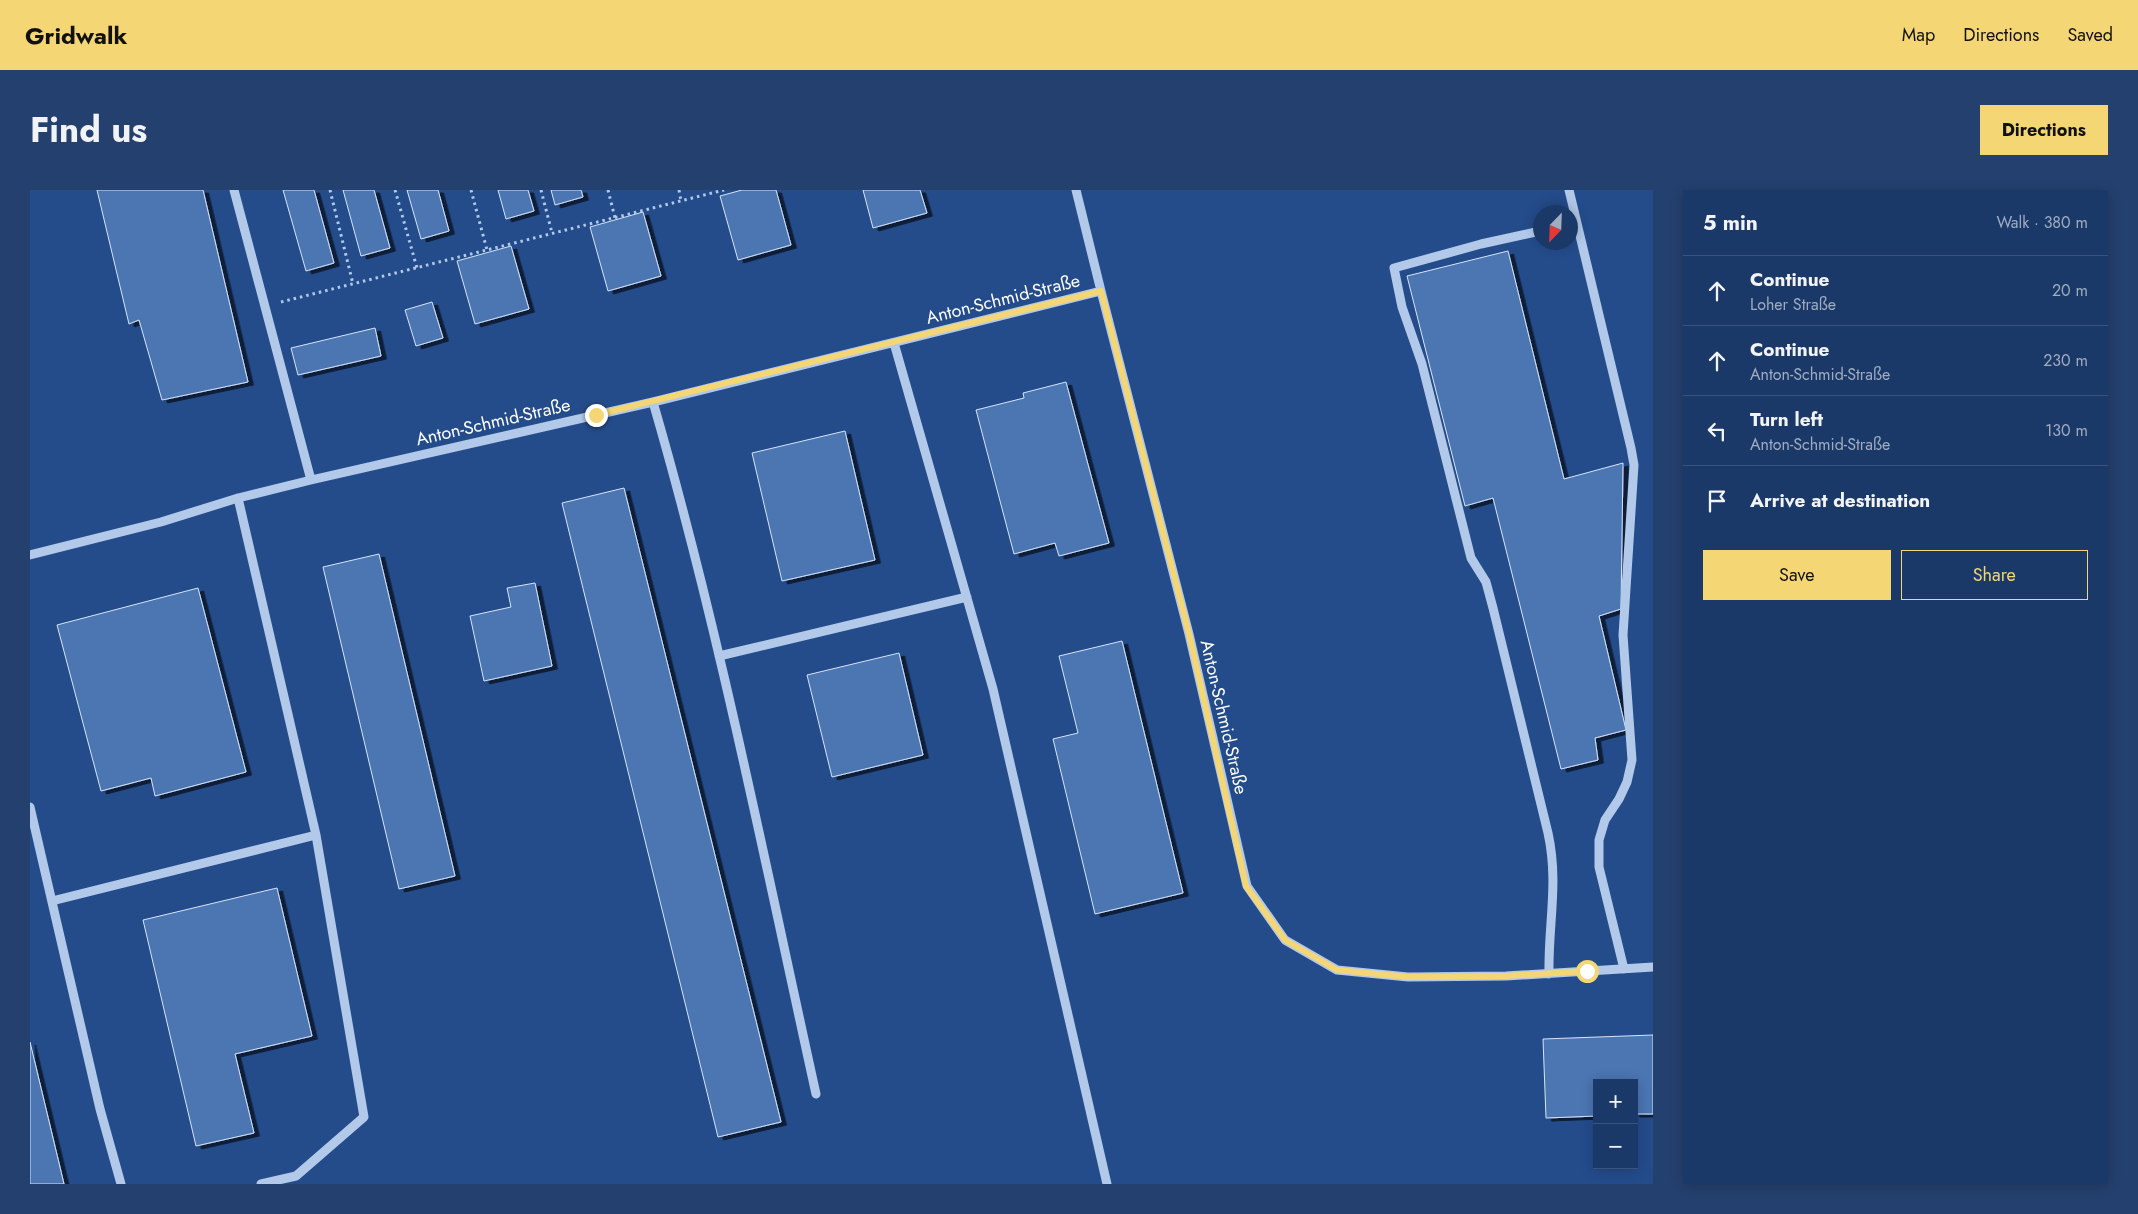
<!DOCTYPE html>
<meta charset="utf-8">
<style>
body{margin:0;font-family:Jost,sans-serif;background:#24406e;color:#f1f3f6}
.controls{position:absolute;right:15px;bottom:15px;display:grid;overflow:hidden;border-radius:0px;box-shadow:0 2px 12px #0003}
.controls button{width:45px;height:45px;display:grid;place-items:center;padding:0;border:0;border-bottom:1px solid #39537c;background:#1b3968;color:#f1f3f6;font:25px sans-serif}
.compass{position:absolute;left:1503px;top:15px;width:45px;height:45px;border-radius:50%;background:#1b3968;box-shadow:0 2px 12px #0003;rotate:203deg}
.stop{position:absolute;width:15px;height:15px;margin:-11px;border:4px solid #f5d675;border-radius:50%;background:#fff}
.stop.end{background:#f5d675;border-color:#fff;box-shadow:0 1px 5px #0008}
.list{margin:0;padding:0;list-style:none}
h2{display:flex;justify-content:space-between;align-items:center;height:65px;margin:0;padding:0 20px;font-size:21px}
h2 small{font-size:16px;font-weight:400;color:#a0acc0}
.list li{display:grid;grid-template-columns:32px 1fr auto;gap:15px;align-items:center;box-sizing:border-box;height:70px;padding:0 20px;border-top:1px solid #39537c}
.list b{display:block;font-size:19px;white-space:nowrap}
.list p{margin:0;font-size:16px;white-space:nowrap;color:#a0acc0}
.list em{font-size:16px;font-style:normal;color:#a0acc0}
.actions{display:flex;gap:10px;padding:15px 20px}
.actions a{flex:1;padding:11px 0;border:1px solid #f5d675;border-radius:0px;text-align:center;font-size:18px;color:#f5d675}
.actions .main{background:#f5d675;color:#111}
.icon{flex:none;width:28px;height:28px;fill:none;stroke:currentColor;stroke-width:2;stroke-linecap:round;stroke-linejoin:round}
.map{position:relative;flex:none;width:1623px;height:994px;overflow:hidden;border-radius:0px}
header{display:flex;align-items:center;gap:30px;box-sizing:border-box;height:70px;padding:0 25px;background:#f5d675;color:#111}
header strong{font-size:24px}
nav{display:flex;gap:28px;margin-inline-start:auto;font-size:18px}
.intro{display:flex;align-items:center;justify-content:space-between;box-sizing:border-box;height:120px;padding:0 30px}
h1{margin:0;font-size:35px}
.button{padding:12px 22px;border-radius:0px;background:#f5d675;color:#111;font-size:18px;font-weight:700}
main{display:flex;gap:30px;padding:0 30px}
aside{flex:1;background:#1b3968;border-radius:0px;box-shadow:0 2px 12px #0003}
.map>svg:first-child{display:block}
.building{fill:#4c76b2;stroke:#d6e4f8;filter:url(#shadow)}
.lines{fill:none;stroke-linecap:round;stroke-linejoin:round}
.path{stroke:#b2c9ea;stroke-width:3;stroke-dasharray:2.5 4;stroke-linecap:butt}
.minor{stroke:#b2c9ea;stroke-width:9}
.route{stroke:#f5d675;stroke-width:6}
.labels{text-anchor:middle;stroke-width:4.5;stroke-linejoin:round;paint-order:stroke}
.street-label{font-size:18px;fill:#fff;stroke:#244c8b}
</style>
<header>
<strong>Gridwalk</strong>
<nav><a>Map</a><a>Directions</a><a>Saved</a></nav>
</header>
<div class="intro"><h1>Find us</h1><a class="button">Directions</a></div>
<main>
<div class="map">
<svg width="1623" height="994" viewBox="0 0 1623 994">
<defs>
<filter id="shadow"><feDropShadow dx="5.5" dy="3" stdDeviation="0" flood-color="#0009"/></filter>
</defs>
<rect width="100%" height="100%" fill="#244c8b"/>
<!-- building -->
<path class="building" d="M67 0H173L218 192 132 210 109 130 99 134Z
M253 0H284L304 73 276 81Z
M313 0H344L360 58 331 66Z
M377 0H408L419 41 391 49Z
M468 0H498L504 21 476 29Z
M521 0H551L553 7 525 15Z
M712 0H746L761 55 708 70 690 6Z
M833 0H890L897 23 843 38Z
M613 22 631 86 578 101 560 37Z
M481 56 499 119 445 134 427 71Z
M1478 61 1534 289 1593 273 1591 419 1569 426 1596 540 1565 548 1568 570 1531 579 1463 308 1435 316 1377 86Z
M402 112 413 148 386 156 375 120Z
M345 138 351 166 268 185 261 158Z
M1036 192 1079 353 1029 366 1025 353 984 364 946 220 994 208 993 203Z
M815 241 845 370 752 391 722 263Z
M594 298 751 932 688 947 532 313Z
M349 364 425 686 369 699 293 377Z
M505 393 522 476 454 491 440 426 481 417 477 398Z
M168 398 216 582 125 606 121 588 71 601 27 435Z
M1092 451 1153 703 1065 724 1023 549 1048 543 1029 466Z
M869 463 893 565 802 587 777 485Z
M247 698 282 846 205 864 224 943 166 956 113 730Z
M1623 845V924H1604V893H1567V926L1516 928 1513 849Z
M0 852 34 994H0Z"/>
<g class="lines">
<!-- path -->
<path class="path" d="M300 0 323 94
M365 0 387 78
M441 0 457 60
M511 0 522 43
M578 0 585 28
M649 0 651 11
M251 112 694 0"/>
<!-- minor -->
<path class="minor" d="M204 0 281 290
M1046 0 1071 101
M1539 0 1601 258 1604 275 1593 445 1602 570 1597 592 1589 609 1575 630 1569 650V677L1594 779
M1510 41 1451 54 1364 78 1372 117 1392 174 1441 368 1456 392 1463 418 1518 643C1529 693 1518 734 1519 784
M864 153 963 499 1077 994
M623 212C689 439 735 673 786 904
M208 308 286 645 334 927 266 986 231 994
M0 365 131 332 208 308 281 290 623 212 1071 101 1159 444 1217 696 1255 750 1307 780 1378 787 1476 786 1623 777
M689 466 937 407
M0 617 70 919 91 994
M22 711 286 645"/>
</g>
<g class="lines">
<!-- route -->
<path class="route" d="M566 225 1071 101 1159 444 1216 696 1255 750 1307 780 1378 787 1476 786 1557 781"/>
</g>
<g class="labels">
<!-- street labels -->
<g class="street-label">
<text transform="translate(973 109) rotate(-14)" y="6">Anton-Schmid-Straße</text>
<text transform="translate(463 232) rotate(-13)" y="6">Anton-Schmid-Straße</text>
<text transform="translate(1194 527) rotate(77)" y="6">Anton-Schmid-Straße</text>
</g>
</g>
</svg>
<div class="controls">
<button>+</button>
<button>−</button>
</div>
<svg class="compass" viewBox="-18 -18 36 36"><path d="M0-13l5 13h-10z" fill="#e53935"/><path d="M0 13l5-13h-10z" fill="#a0acc0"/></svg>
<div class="stop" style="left:1557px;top:781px"></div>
<div class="stop end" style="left:566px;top:225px"></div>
</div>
<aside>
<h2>5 min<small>Walk · 380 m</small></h2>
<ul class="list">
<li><svg class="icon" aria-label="ahead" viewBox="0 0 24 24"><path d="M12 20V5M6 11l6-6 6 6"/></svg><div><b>Continue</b><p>Loher Straße</p></div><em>20 m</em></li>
<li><svg class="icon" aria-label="ahead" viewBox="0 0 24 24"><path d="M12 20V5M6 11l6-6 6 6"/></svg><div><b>Continue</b><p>Anton-Schmid-Straße</p></div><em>230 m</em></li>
<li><svg class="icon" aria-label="left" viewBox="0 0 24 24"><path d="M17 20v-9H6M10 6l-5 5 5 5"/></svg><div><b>Turn left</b><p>Anton-Schmid-Straße</p></div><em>130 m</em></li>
<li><svg class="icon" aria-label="arrive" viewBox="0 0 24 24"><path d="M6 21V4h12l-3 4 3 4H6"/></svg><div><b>Arrive at destination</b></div></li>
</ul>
<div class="actions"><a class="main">Save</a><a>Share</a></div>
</aside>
</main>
